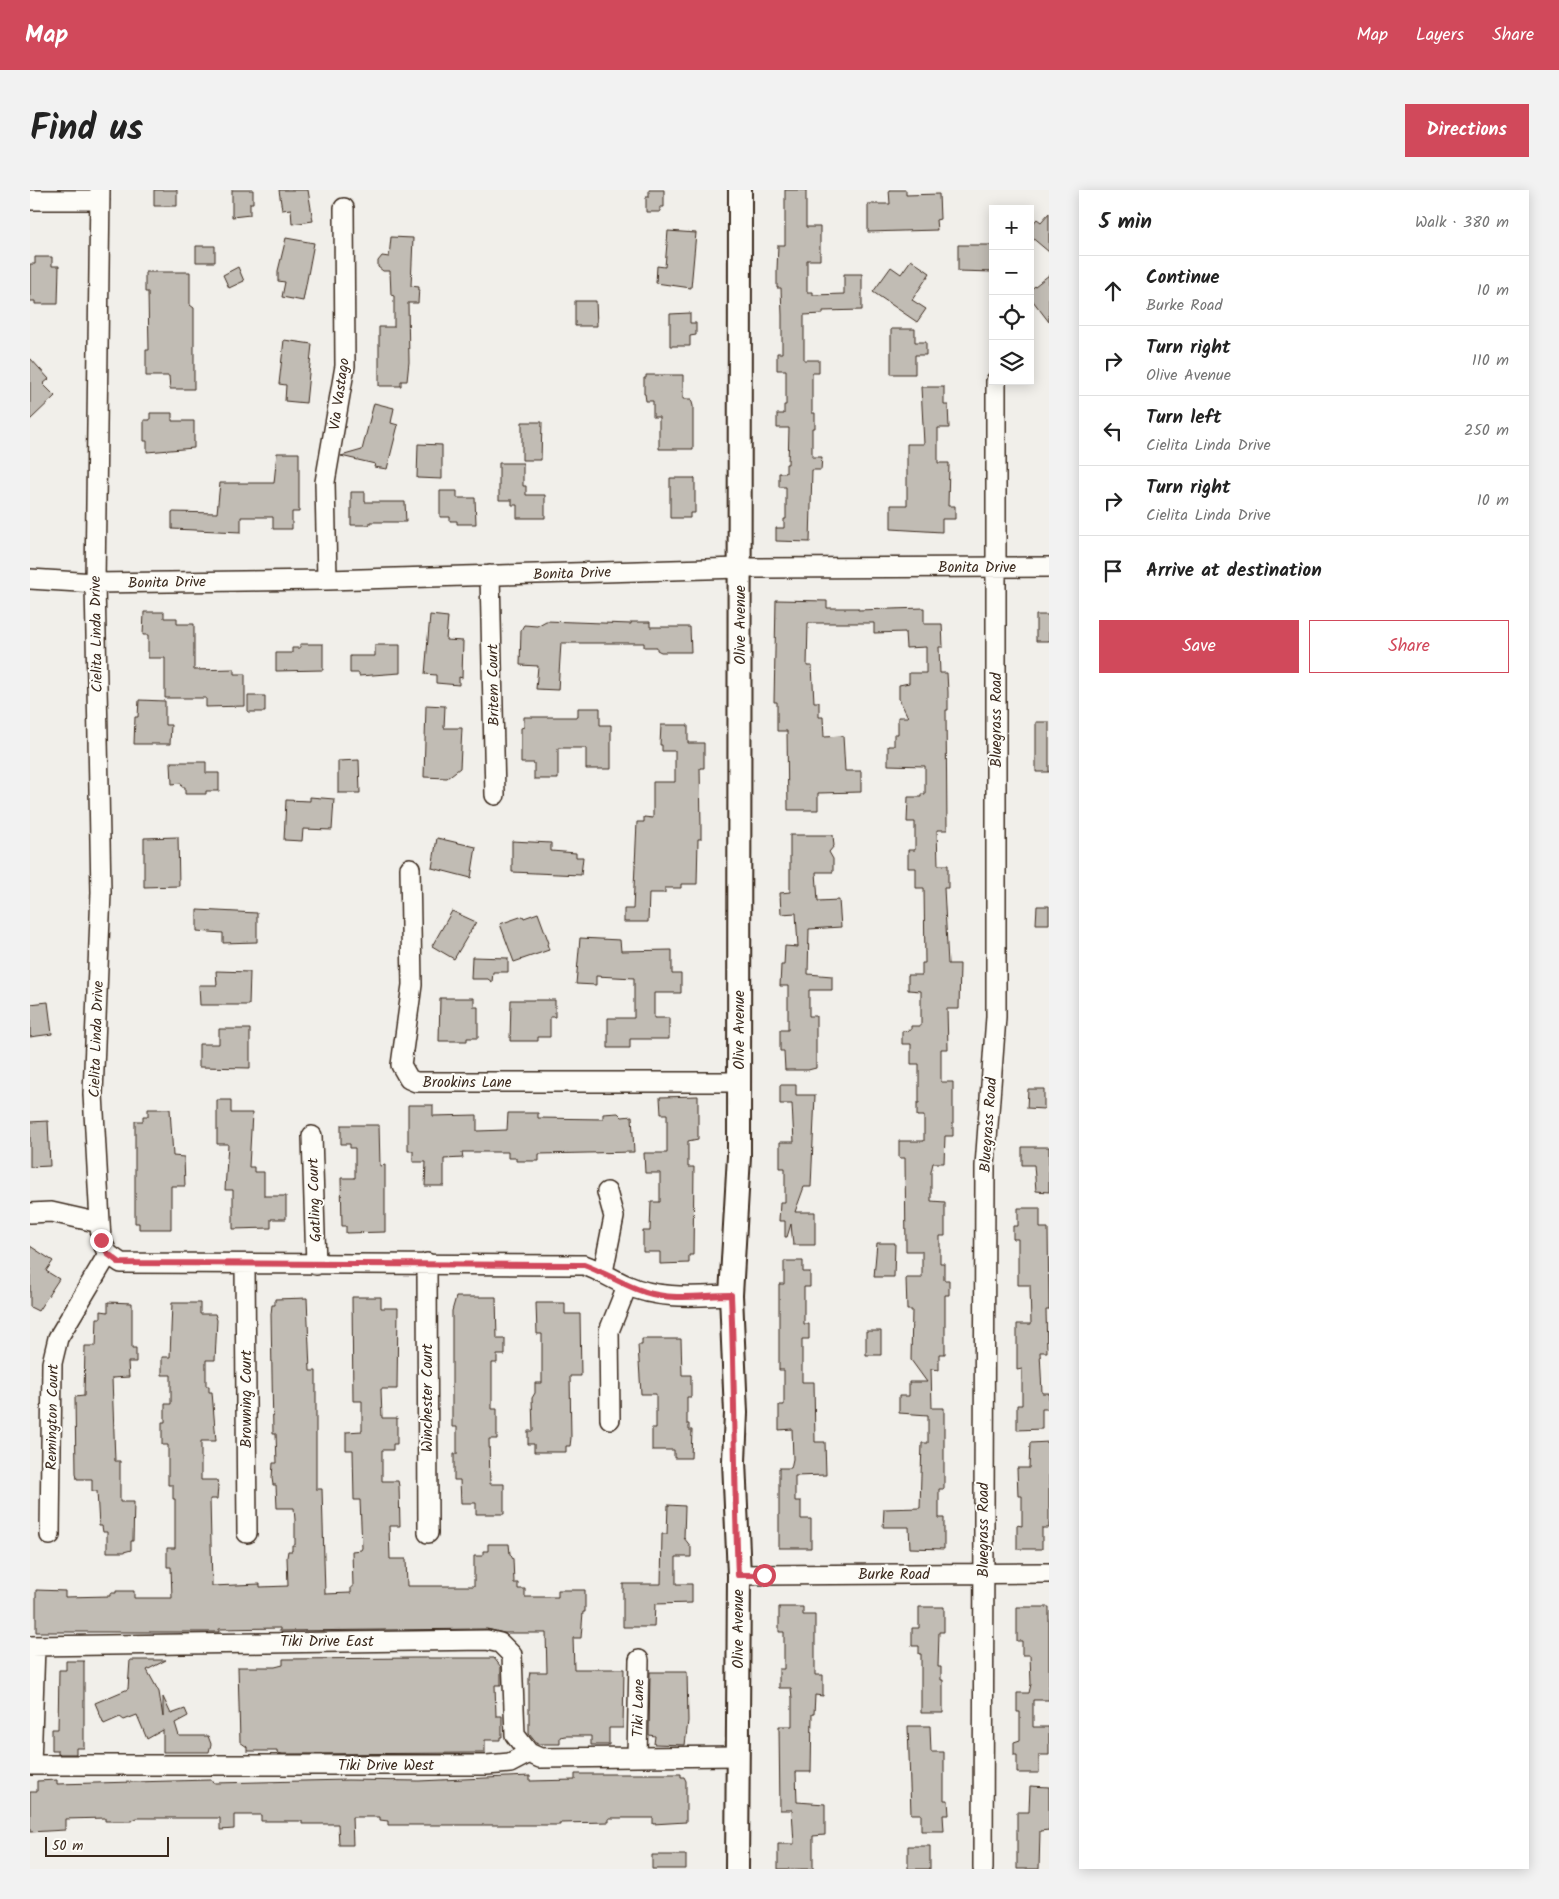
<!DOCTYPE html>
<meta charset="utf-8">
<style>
body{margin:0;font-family:Kalam,sans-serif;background:#f2f2f2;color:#222}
.controls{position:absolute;right:15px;top:15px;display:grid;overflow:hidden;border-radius:0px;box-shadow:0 2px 12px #0003}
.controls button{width:45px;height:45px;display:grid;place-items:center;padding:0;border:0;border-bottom:1px solid #e0e0e0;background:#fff;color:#222;font:25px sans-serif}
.scale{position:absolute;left:15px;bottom:12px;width:124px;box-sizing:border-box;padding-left:5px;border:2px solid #3b2a1e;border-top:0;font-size:14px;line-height:18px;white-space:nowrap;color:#3b2a1e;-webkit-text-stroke:4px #fdfcf7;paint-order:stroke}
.stop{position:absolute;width:15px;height:15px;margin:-11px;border:4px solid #d1495b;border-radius:50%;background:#fff}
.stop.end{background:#d1495b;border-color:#fff;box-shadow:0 1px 5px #0008}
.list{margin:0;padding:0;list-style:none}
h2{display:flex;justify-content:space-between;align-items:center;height:65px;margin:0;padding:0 20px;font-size:21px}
h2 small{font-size:16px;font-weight:400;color:#767676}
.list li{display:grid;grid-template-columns:32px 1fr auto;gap:15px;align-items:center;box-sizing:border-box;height:70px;padding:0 20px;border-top:1px solid #e0e0e0}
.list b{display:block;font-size:19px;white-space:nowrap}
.list p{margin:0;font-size:16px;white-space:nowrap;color:#767676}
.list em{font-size:16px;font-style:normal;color:#767676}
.actions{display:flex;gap:10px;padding:15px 20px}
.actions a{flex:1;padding:11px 0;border:1px solid #d1495b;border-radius:0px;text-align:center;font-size:18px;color:#d1495b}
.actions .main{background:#d1495b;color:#fff}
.icon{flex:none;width:28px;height:28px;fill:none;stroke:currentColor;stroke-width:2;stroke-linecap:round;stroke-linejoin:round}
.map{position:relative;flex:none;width:1019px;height:1679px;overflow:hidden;border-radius:0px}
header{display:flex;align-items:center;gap:30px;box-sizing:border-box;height:70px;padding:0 25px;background:#d1495b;color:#fff}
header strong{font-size:24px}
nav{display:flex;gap:28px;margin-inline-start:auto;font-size:18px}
.intro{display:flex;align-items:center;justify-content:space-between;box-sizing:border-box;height:120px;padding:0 30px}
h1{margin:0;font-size:35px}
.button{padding:12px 22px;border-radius:0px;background:#d1495b;color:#fff;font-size:18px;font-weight:700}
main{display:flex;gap:30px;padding:0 30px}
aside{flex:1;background:#fff;border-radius:0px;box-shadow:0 2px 12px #0003}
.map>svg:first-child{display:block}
.building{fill:#c1bcb4;stroke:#3b2a1e}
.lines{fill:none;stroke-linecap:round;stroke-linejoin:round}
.minor-casing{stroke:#3b2a1e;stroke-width:22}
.major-casing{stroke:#3b2a1e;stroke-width:26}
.minor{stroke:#fdfcf7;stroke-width:19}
.major{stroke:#fdfcf7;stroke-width:22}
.route{stroke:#d1495b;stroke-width:6}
.labels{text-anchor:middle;stroke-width:4;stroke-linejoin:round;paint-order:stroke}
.street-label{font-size:15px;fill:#3b2a1e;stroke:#fdfcf7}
</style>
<header>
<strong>Map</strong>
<nav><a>Map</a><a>Layers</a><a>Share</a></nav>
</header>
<div class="intro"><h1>Find us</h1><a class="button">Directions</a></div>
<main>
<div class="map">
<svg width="1019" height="1679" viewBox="0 0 1019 1679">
<rect width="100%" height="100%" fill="#f1efea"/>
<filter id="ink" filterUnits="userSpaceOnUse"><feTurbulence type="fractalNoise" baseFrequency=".02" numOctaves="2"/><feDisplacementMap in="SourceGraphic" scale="10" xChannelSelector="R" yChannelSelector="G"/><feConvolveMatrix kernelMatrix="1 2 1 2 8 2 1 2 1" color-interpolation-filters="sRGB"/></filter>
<g filter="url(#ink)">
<!-- building -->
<path class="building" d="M124 0H147V16H124Z
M202 0H223V13H220V25L202 27Z
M249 0H278L283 31 262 34 261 19 252 20Z
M619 0H634V17H630V22H616V7H619Z
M755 0H776V37H790V70H777V102H783V105L814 104V84H832V120L793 121V124L774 125V170H789V183H782V223H785V238H782V267H792L791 280H782L780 352 746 351V338H754V329H756V297H749V283H756V274H758L759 238H747V224H754V215H756V180H747V163H752V125L751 98H747V80L748 55H755Z
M859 0H876V5L909 4 910 29 906 30 907 40 838 42V14H860Z
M1019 23V62L1000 46V37L1007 29 1011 32Z
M638 41 666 43 661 98 626 93 627 76 635 77Z
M361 47 383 48 381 96 389 97 388 113H378L379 172 377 191H371V196H349V137H364V106L361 105 360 81H353L348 77V71L352 66 359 67Z
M256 48 284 53 273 111 252 107 255 92 248 91V81Z
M928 55H963V82L928 81Z
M166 56H185V72H166Z
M5 67H22V76H29L28 114H5V111H0V74H5Z
M881 70 900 83 882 110 896 119 887 132 843 102 861 77 871 84Z
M208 77 214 91 199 98 193 85Z
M115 82H160V115L164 118V199H140L139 186H116V160H119L118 102H115Z
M1019 85V132L1000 107V100Z
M545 111H566L567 136H545Z
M660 123V133H666V145L660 146V156H640V124Z
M861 139H885V152H896V165H885V184H861Z
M254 150 282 154 276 213 255 211 256 195 249 194Z
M0 168 19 189 13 194 25 206 0 230Z
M616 185H653V209H661L663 216V259H629V227H623V211H616L615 204H614V188H616Z
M891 197H914V215H918L919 238H908V273H919L918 316H925V329H912V342L861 339V315H877V254H894Z
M344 213 364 218 361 233 368 235 357 279 344 277 345 274 311 266 332 260Z
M120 223H142V231H164V258L117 262V251H114V230H120Z
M492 232H512L511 270H492Z
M388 254 412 255V289L387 288Z
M247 263H269V322H262V339H243V327H211V342L142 339V322L187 323 190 293H244Z
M469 273H493V296H496V305H515V328H487V315H482V310H469Z
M640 288H665V323H660V328H640Z
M410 301H427V308H445L446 334H427V331H420V327H410Z
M321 302H335V312H375L376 332H340V335H321Z
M746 410 797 411V418H828V420L894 418V434H912L913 457H909L910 483H917L918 502V520H916L917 640H907L908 675H918V698H914L918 774H930L929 819H917L918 859H911V892H923V946H915L914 973H903L901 982V1011L915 1012V1046H910V1073H914V1090H919V1105H915V1164H909V1180L901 1179 902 1218H914V1299H909V1328H914V1359L880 1358 879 1337H853L854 1319 890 1318 892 1253H898V1225L869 1223V1206H879V1192H897L881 1170 882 1120H877L876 1088H892V1061H876L875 968H869V951H894V926H887V913H889V874H881V854H872V841L881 840V836H891V801L878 800V785H892V773H895L894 698H886V678H878V660H885V632H877L878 607H891V604H895V576L858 575V556H864V544H868V527H878L869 509V495L879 493V483H896V457L876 458 875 442 844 443V433H778L777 476H782L784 512H789V527H793L794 547 813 546 815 581H831V602L788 603V620H758L757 541H747V512H744Z
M114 422H134V428H147V434H164V480L204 479V484H215V516L176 517V508H135V468H118V445H113Z
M400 425 418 427 416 450 433 451 432 488 429 487V495L406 493V485L395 484Z
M1006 425H1019V451H1006Z
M516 431 601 434V432H620V437H660L661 462H631L627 460V457H614V453H531L528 500 506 499 508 476 490 475 491 440 494 435 507 436Z
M270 454H293V480L246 481V463H262V458H270Z
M345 455H370V483L329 486V483H320V466H345Z
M218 506H235V522H218Z
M109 510 135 511V535H141L140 554H104L105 527H108Z
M396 515 415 516 414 538H432L430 578 417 588 394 587Z
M548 518H570V535H581V579H556V558H528V589H504V573H491V538L494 537V527H548Z
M1006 532H1019V582H1006Z
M631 535H658V553H674V578H670L671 637V649H668L667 694H651V698H635V703H619L618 732H594V719H603L607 632H614V627L623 628V592H645V561H632V555H630Z
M329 570 330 603H308V571Z
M141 572H176V583H189V601H176V604H155V597H152L151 593 142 594Z
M280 607 304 609 302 640 273 639 272 651 254 650 256 610 280 611Z
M760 645H803L804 656 799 662 803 669V682H786L788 711 809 710 811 737 779 739 778 784 802 786V800H779V826H786V878L778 880H755L754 861H750V840H758V796H750L751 775H754L755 756 768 757 766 723 751 724 750 703 760 702Z
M148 647 149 696 114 697V648Z
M407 648 446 657 441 688 402 678Z
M482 651 521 653V661L546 663V667H553L551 685 482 682Z
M1007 716H1019V734H1006Z
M167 720 227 723V752L193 753V743L167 741Z
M422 721 446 732 424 769 402 756Z
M508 723 519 753 517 754 519 760 484 772 470 734 493 726 494 728Z
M550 748 590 750 591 761 642 760V784H651V803H624V828H639V849H600V858H578V828H604V788L566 786V795L546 794Z
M442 767 478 768V782H463L462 792 458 789H441Z
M186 781 220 782 219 815H170L169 795H187Z
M410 808H444V817H448V848H437V851H409Z
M481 810H525V827H520V847H508V851H480Z
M18 812 22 844 0 847V814Z
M189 839H220V878L169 877V854H189Z
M750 895H766V905H785L781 997H774L765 1022H785V1055H763L761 1034 757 1047H755V1031H749L750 1012H755V978H750V952H764L762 914H750Z
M998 899H1014V919L997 918Z
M668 906V949L658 951V977H664L663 1065H659V1073L630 1074V1062H613V1041H620L621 1012H630V983H615L614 963H637V924H631L630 907Z
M187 910H201V923H222L219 977H224V982H234V1006H256V1029H241V1038L203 1039V1000H195L198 954H187Z
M378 915H403V926L447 925V941L477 940 478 923H508V928L573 929V924L588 923 592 927 602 926 604 962 509 964V971H486V968H478V962H432L433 968 414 969V996H395L396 972H383V961H378Z
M118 919H140L143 966 154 967 155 996H141V1039H109V1033H105V931H113V926H118Z
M18 931 20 976 0 977V932Z
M311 935H349L350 976 355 975V1042L316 1043V1036H312L311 988H325V958H320V954H311Z
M992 957H1019V1002L1006 1001 1004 975H992Z
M988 1018H1010V1038H1018L1019 1120H1016L1017 1162H1010L1012 1203H1019V1219H1012V1239L987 1240V1215H992V1179L987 1180V1134H1001L1000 1095H988V1049H983V1036H988Z
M847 1053H865L864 1087H844Z
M0 1056 23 1071 16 1081 29 1089 8 1121 0 1117Z
M754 1071H773V1082H780V1097H774V1134H779V1149H772V1192H784L785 1252H795L796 1285 765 1286V1311H771V1329H781V1358H749V1278H761L763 1269 762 1239 749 1240V1215H754V1180H749V1094H754Z
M322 1107H351V1118H368L367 1199H351L352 1228H367V1254H363V1260H352V1291H368L369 1296 370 1336H359L360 1369H376L377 1396H444V1366H453V1361H458V1354H479L480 1364 483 1369 484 1393H488V1399H495V1407H528V1400H555V1422H553L551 1448H543L544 1479H594L593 1538H579V1555H561V1546H535L530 1547V1554H507L499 1544V1488L500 1482H517L516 1443H474L457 1439 250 1441V1438L189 1439V1442H6V1400L35 1401V1407L80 1406V1403H86V1401H104V1408H142L141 1377H137V1358H145V1309H143V1295H138V1255H132V1232H135V1214H141V1185H132V1167H140L142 1113H170V1124H185L187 1130 185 1170H176V1196H179V1202H182L186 1251H171V1290H187L188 1296 187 1309H180L182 1396 230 1394V1397L258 1396 257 1367 258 1361H262V1355H265V1330L264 1318H247L246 1295H243L242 1288 243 1273H247L246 1244H243L241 1124 242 1115H245V1109L277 1108 280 1181H286V1299H292L295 1404 321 1403V1397H323L322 1361 331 1360 332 1358 330 1310H324L323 1260H316V1242L332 1241V1211H323Z
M426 1107H466L467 1149H475V1165H467V1173H462V1219H467V1249H459L460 1294H474V1324H446V1313H431L430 1290H424V1264H427V1237H422V1121Z
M78 1112 102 1113V1158H106V1172H98L99 1187 82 1188 85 1271H90V1312H104L103 1351H101V1360L94 1362H77V1342H73L72 1336H69L67 1301H62V1289H47L46 1283 45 1207 54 1206 55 1156H66L67 1128H71V1121L78 1122Z
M506 1113H535V1124H550L551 1186H540L541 1248 540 1256H536V1262H504V1254H498V1241H503L502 1208 505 1203V1193H512V1144H507Z
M836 1141H851V1165H836Z
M612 1149H651L652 1185H661V1207H657V1234H659V1240H662L661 1268H644V1260H622V1238H626V1204H611L608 1155H612Z
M1019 1252V1338H1012V1359H987V1335L992 1336V1306H988L987 1278H999L1000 1253Z
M638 1315 655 1316 654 1348 661 1357V1367H646V1394H662V1413L625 1414 624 1437H593V1394H631L632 1344H637Z
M749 1417H773V1425H785V1485H793V1506L785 1505 784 1524H782L781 1582H766L767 1612 795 1614V1645L783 1646V1679H748V1654H764L762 1620H750L749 1536H762V1508L761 1498H749V1479H754V1442H749Z
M889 1417H914V1442H909L908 1477H911V1490H913V1523H891V1464H889V1456H882V1438H889Z
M987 1417H1019V1510H1003V1537H1019V1565H1009V1583H987V1565H984V1552L990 1550V1522H987V1503H999L1001 1494 1000 1465H992V1451H987Z
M389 1468H464L471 1477V1495H465L466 1526H472V1547H470V1550H455V1563L253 1564 247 1563V1561H217V1557L210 1552 208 1477H245L253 1475V1469Z
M100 1470H136L117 1480 129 1502 133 1527V1507L141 1524 155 1519 158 1526 145 1533 149 1546H178L181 1554 179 1562H133V1540L117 1549 107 1525 94 1530 90 1527 74 1534 65 1513 98 1499Z
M36 1471H54V1558H46V1564H28V1561H22V1539H28L29 1480H36Z
M620 1482H657L658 1531 655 1555 624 1554 625 1546 619 1545Z
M878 1536H900L901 1562H914V1610H918L919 1625H913L914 1641H891V1624H881Z
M545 1584H651V1587H654L656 1591V1632L623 1634V1628H579V1632L530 1633V1635H358V1631L350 1630V1627H322L323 1655H309L308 1634H272V1631H231V1625H204V1639L190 1640V1628H107L101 1631H75V1628L35 1629V1640L0 1642V1602H7V1591L27 1590V1594L180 1590 185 1593 318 1590 389 1591 500 1586V1591L545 1590Z
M1000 1596 1019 1597V1640L1010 1641 1009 1679H987V1622H999Z
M878 1656H900V1679H878Z
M622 1665H656V1679H622Z"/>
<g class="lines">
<defs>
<path id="minor" d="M70 0 65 393 71 702 63 904 71 1050 78 1064 91 1073 554 1075C569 1080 582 1089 596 1095 630 1110 666 1106 701 1105
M0 10H70
M460 385 465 605
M0 389 65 393 297 390 710 378 1019 377
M297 390 295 292 315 176 314 18
M380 678 382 795 371 875 379 889 386 892H709
M282 946 286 1075
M0 1023 21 1022 70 1033
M397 1073 398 1343
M215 1075 217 1343
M573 1082 584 1027 577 1002
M580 1229 579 1141 597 1096
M20 1345 22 1173 28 1148 78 1064
M709 1385 1019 1383
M0 1456 457 1450 470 1453 482 1465 485 1545 499 1563 510 1568 708 1566
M607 1566 609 1470
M0 1575H457L480 1573 499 1563
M1 1575 5 1456
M953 1679 955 976 966 827V191"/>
<path id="major" d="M707 1679 709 1385 704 1271 706 1223 701 1105 709 966 710 0"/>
</defs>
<!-- minor casing -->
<use href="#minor" class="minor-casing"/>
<!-- major casing -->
<use href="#major" class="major-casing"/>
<!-- minor -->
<use href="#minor" class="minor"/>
<!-- major -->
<use href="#major" class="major"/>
</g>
</g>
<g class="lines" filter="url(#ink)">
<!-- route -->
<path class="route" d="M71 1050 78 1064 90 1073 554 1075C581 1085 605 1103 634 1106 656 1109 679 1105 701 1105 705 1198 704 1292 708 1385H734"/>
</g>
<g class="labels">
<!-- street labels -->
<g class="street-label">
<text transform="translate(309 204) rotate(-82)" y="5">Via Vastago</text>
<text x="947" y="382">Bonita Drive</text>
<text transform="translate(542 383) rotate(-2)" y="5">Bonita Drive</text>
<text transform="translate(137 392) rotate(-1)" y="5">Bonita Drive</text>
<text transform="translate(710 435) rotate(-90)" y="5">Olive Avenue</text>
<text transform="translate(66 444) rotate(-91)" y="5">Cielita Linda Drive</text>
<text transform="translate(463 495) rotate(-91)" y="5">Britem Court</text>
<text transform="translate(966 530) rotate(-90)" y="5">Bluegrass Road</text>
<text transform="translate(709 840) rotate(-90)" y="5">Olive Avenue</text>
<text transform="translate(66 849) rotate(-88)" y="5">Cielita Linda Drive</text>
<text x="437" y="897">Brookins Lane</text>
<text transform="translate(958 935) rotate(-86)" y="5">Bluegrass Road</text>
<text transform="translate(284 1010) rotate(-92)" y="5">Gatling Court</text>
<text transform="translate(397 1208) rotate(-90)" y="5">Winchester Court</text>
<text transform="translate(216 1209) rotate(-90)" y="5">Browning Court</text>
<text transform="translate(22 1227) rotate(-89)" y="5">Remington Court</text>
<text transform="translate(953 1340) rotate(-90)" y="5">Bluegrass Road</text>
<text x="864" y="1389">Burke Road</text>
<text transform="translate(708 1439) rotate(-90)" y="5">Olive Avenue</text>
<text x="297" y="1456">Tiki Drive East</text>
<text transform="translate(608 1518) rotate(-89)" y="5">Tiki Lane</text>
<text x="356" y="1580">Tiki Drive West</text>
</g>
</g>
</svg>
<div class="controls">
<button>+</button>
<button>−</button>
<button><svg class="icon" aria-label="locate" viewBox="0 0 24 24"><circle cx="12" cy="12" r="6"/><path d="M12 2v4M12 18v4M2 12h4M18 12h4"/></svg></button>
<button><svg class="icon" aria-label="layers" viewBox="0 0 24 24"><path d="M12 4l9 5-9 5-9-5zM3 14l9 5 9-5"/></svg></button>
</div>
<div class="scale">50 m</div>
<div class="stop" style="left:734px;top:1385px"></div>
<div class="stop end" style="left:71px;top:1050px"></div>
</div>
<aside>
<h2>5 min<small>Walk · 380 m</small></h2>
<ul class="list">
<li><svg class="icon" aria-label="ahead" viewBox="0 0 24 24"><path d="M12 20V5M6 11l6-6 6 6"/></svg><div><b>Continue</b><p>Burke Road</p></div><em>10 m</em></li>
<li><svg class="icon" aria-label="right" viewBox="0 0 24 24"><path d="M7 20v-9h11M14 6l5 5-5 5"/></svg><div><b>Turn right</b><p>Olive Avenue</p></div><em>110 m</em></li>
<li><svg class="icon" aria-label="left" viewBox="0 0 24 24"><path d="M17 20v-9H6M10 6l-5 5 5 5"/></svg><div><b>Turn left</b><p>Cielita Linda Drive</p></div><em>250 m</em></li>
<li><svg class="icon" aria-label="right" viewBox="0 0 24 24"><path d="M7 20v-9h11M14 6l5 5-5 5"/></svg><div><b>Turn right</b><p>Cielita Linda Drive</p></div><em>10 m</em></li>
<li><svg class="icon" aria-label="arrive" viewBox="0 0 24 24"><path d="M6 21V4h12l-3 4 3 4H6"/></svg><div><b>Arrive at destination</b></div></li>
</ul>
<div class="actions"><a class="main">Save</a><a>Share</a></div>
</aside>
</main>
